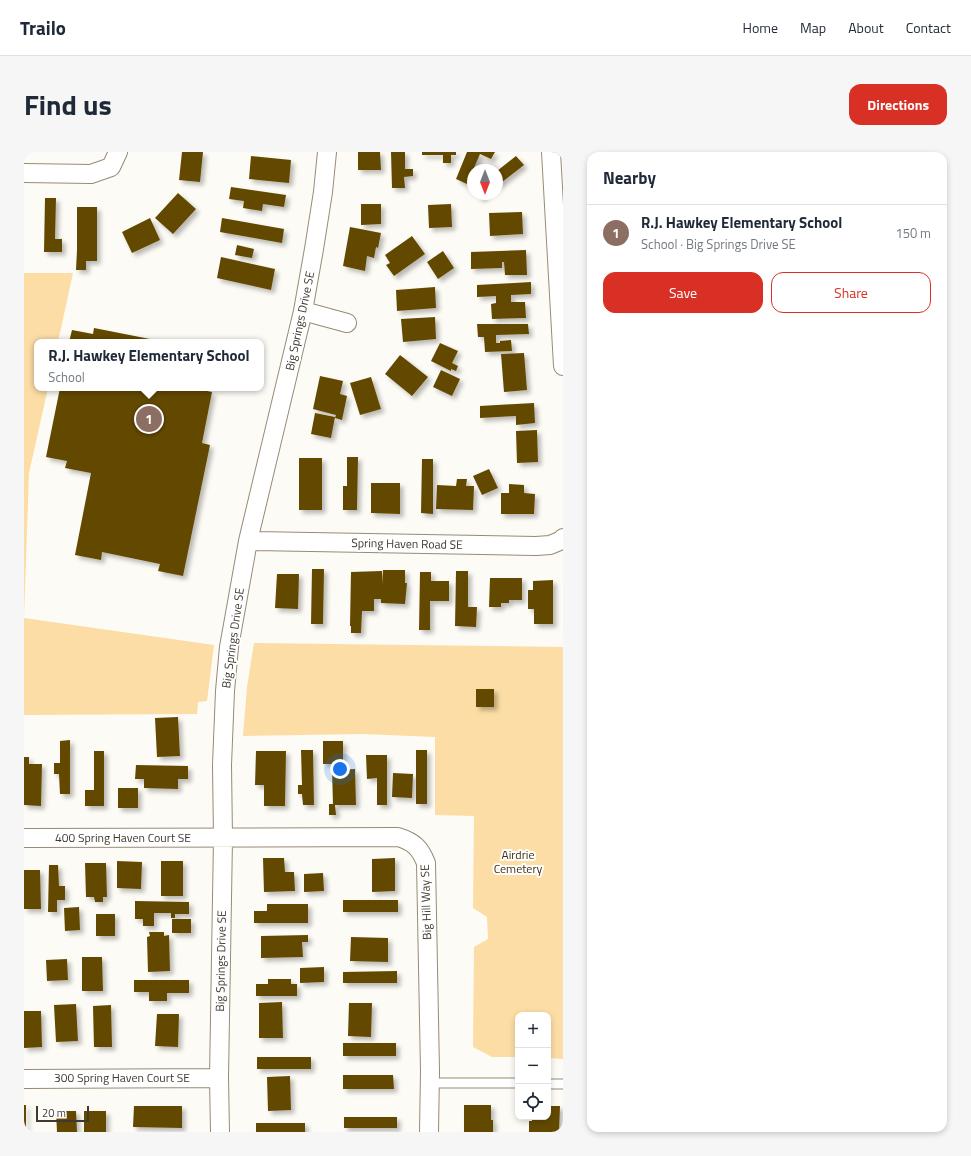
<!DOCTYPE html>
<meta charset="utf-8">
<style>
body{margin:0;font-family:"Titillium Web",sans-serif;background:#f6f6f7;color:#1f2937}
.controls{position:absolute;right:12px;bottom:12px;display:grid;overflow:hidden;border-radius:8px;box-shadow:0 2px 6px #0003}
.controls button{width:36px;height:36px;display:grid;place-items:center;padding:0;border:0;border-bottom:1px solid #e0e1e3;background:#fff;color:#1f2937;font:20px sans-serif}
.compass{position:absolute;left:443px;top:12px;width:36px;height:36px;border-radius:50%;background:#fff;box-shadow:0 2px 6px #0003;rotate:180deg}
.scale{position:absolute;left:12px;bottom:10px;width:53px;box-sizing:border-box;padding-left:4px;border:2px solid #3f392f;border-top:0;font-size:11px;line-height:14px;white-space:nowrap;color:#3f392f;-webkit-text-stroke:3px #fff;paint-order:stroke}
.you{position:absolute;left:316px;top:617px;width:14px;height:14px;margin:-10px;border:3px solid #fff;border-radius:50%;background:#1a73e8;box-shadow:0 0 0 6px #1a73e833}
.badge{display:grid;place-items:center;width:26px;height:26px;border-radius:50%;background:#d93025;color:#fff;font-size:13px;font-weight:700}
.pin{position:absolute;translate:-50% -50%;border:2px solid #fff;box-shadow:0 1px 4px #0006}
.popup{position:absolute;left:10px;top:187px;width:230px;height:52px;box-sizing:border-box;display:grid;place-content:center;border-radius:8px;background:#fff;filter:drop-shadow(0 1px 3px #0005);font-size:13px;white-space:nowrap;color:#747a83}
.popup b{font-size:15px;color:#1f2937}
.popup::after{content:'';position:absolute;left:50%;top:100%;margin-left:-8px;border:8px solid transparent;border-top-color:#fff}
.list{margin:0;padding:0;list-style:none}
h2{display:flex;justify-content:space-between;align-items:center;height:52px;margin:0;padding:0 16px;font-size:17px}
h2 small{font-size:13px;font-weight:400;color:#747a83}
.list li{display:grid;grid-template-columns:26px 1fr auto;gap:12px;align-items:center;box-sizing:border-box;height:56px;padding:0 16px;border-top:1px solid #e0e1e3}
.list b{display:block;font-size:15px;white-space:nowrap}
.list p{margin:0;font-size:13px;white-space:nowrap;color:#747a83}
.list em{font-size:13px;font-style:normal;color:#747a83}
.actions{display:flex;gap:8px;padding:12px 16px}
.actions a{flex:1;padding:9px 0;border:1px solid #d93025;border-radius:12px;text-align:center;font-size:14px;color:#d93025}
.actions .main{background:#d93025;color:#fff}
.icon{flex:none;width:22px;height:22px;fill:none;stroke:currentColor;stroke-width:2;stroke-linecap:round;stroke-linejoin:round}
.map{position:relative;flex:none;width:539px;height:980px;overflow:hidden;border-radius:12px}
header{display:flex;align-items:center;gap:24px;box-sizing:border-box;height:56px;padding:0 20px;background:#fff;border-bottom:1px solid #e0e1e3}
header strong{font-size:19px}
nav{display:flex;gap:22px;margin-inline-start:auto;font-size:14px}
.intro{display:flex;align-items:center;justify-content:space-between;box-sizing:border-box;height:96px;padding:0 24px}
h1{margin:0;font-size:28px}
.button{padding:10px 18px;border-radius:12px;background:#d93025;color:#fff;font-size:14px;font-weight:700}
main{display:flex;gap:24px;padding:0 24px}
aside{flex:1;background:#fff;border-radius:12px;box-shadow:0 2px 6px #0003}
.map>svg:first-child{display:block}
.green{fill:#fbdda5}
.building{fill:#644802;filter:url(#shadow)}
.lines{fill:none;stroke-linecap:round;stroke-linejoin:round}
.lane-casing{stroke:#988b74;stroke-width:11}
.street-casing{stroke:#988b74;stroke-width:20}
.lane{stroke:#fff;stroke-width:9}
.street{stroke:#fff;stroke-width:18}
.labels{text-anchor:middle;stroke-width:4;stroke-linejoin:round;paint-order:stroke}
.street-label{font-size:12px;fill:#3f392f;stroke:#fff}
.park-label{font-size:12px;fill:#3f2f0c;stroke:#fff}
</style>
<header>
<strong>Trailo</strong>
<nav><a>Home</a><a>Map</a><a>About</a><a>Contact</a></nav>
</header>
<div class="intro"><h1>Find us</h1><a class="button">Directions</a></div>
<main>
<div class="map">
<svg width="539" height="980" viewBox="0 0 539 980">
<defs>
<filter id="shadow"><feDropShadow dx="3.5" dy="3.5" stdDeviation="2" flood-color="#0004"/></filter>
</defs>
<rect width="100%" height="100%" fill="#fdfbf5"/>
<!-- green -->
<path class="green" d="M0 121H49L34 190H13V236H24L5 321 0 466 190 493 183 549 174 550 173 562 0 563Z
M230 491 539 495V907L524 906V863H494V905H468L449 895 450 795 464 787 463 765 449 756 450 664 411 663V585L339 582 219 584 223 535Z"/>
<!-- building -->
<path class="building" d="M158 0H179L176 30 155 28Z
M334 0H356L357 18H334Z
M367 0H381V17H389V24L380 25 381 36H368Z
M398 0H432V3H427V11H419V3H398Z
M443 0H471L467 7 456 2 443 32 432 27Z
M227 4 267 8 265 31 225 27Z
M492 4 500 13 473 34V19Z
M207 35 262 43 260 55 239 52 238 59 219 56 220 49 205 47Z
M154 41 172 57 149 82 131 66Z
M452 42H463L457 47Z
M21 46H32L31 87H38V100H20Z
M337 52H357V72L337 73Z
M427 52 428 75 405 76 404 53Z
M53 55H73V109H62V118H52L53 98Z
M498 60 499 82 466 84 465 61Z
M126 66 136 88 108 101 98 80Z
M198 66 260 77 258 91 196 80Z
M326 75 357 81 354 96 352 95 350 106 343 104 341 119 319 114Z
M388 84 401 102 370 124 362 113 366 111 361 103Z
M213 93 230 97 228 106 211 103Z
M502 98 503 123H481L480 110H478V116L447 117V100Z
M419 99 430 116 414 127 403 110Z
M197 105 251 117 247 138 193 126Z
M507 130V142L487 143V150H501L502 166 468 167 467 152 472 151V144L453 145V133Z
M411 135 412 156 373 159 372 138Z
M411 165 412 187 379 190 377 167Z
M453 172H504L505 182 472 183V191H476V189L487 188 488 199 461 200 460 185H454Z
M70 176 136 189V190H45L48 178 69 182Z
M416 191 434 199 428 211 434 214 432 219 427 217V219L407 209Z
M500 201 503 238 480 240 477 202Z
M376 203 404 225 388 244 361 222Z
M417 218 436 227 428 244 409 235Z
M296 224 319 229 316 242 323 244 318 268 311 266 312 263 289 257Z
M347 225 357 257 336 263 326 231Z
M36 236H168L188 240 178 291 186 293 159 424 134 419 136 412 78 400 77 408 51 403 67 321 41 316 43 309 22 305Z
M510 251 511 271 492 273V264L456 266V254Z
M291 261 311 265 307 286 287 282Z
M513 278 514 310 493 311 492 279Z
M323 305H334L333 358H319V334H323Z
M275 306H298V358H275Z
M398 307H409V362L397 361Z
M465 317 474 336 458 343 449 324Z
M433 327H443L442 334H450L449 358 412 357 413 333 432 334Z
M347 331H376V362L347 361Z
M485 332 500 333V341L511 342 510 362H477V341H485Z
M288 417H300L299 472H287Z
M359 418H381V431H383L381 452 357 451V447H350V459H338L337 481H327V474H326L327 420 358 419V433Z
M432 419H444V455H453L452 475 431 474Z
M396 420H407V429H425V449H406V478H395Z
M253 422H275L274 457 251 456Z
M466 426H498V448H485V451H477V455H465Z
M529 428V472H510V457H504V438H509V429Z
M452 537H470V555H452Z
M154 565 156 604 133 605 131 566Z
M46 588V642H36L35 622H30V611H36V589Z
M299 589H319V612H299Z
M277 598H289L290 653H279L278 642H274V633H278Z
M392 598H403V652H392Z
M70 599H80V654H61V638H70Z
M232 599H262L261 654H240V633H231Z
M342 603H363V653H353V626L343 627Z
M0 605H5V612H18L17 654 0 653Z
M112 613 164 614V627H154V637L120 636V627H111Z
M331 617 332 653H311L312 663H305V652H309L308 618Z
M369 621 389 622 388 646 368 645Z
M94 636H114V656H94Z
M239 706H260L261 720H270L271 739 240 740Z
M371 706V739L348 740V707Z
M93 709 118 710 117 737 93 736Z
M137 709H159V744H137Z
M61 711H82L83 745H79V750H71L70 745H62Z
M25 713H34L35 734H41V748H33V760H24Z
M0 718H16L17 757H0Z
M299 721 300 739 280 740V722Z
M319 748H374V760H319Z
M111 749 165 750V762H151V766H147V761H130V774H119V767H111Z
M243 752H284V771H230V759H243Z
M55 755 56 778 41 779 40 756Z
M72 762H91V784H72Z
M148 767H167V781H148Z
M125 780H140V784L145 783 146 819 124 820 123 785 126 784Z
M284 783V790H278L279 805 237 806V784Z
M327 785 364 786V810L326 809Z
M58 805H78L79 839H58Z
M43 807 44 828 23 829 22 808Z
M300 815V830L276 831V816Z
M373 819V831H319V820Z
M244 827H267V832H273V844H232V832H244Z
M110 828H165V841H143V849H125V840H110Z
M258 850 259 886H235V851Z
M325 851H348L347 885 324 884Z
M52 852 54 889 32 890 30 853Z
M87 853 88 895H70L69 854Z
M0 859H17L18 895 0 896Z
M133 862H155L154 895 131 894Z
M319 891H372V904H319Z
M233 905H287V917H233Z
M319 923H369L370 937H319Z
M266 924 267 958 244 959 243 925Z
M0 953H2V980H0Z
M440 953H467V968H469V980H440Z
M110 954H158V976L109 975Z
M524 954H536L535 980H505V969H508V965H524Z
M32 959H52L53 980H33Z
M60 959H82V980H60Z
M320 965H373V976H320Z
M232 971H281V980H232Z"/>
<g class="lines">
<defs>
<path id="lane" d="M406 931H494
M524 932H539"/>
<path id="street" d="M527 0 539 214
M0 21 67 22 87 15 94 0
M279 159 323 171
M224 389 512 394 526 393 538 388 539 386
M0 686 374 685C390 690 396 696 402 711L406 919 405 980
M0 927 195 926
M196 980 195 926 199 686 198 613 201 539 205 495 224 389 279 159 290 97 299 40 303 0"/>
</defs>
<!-- lane casing -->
<use href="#lane" class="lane-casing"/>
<!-- street casing -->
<use href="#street" class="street-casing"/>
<!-- lane -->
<use href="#lane" class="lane"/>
<!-- street -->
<use href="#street" class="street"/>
</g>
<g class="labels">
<!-- street labels -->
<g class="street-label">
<text transform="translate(276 169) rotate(-78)" y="4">Big Springs Drive SE</text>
<text transform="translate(383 392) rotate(1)" y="4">Spring Haven Road SE</text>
<text transform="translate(209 486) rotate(-82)" y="4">Big Springs Drive SE</text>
<text x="99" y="690">400 Spring Haven Court SE</text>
<text transform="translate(402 750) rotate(-92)" y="4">Big Hill Way SE</text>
<text transform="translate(197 809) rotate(-89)" y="4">Big Springs Drive SE</text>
<text x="98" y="930">300 Spring Haven Court SE</text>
</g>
<!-- park labels -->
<g class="park-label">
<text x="494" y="707">Airdrie<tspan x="494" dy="14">Cemetery</tspan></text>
</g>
</g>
</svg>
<div class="controls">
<button>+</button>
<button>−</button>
<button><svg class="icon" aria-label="locate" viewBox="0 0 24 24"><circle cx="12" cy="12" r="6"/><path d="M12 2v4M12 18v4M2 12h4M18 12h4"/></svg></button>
</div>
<svg class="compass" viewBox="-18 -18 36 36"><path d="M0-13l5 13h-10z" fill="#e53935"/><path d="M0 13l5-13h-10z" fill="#747a83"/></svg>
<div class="scale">20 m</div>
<div class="you"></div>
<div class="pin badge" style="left:125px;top:267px;background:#8d6e63">1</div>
<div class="popup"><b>R.J. Hawkey Elementary School</b>School</div>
</div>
<aside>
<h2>Nearby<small></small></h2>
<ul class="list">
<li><span class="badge" style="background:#8d6e63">1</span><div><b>R.J. Hawkey Elementary School</b><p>School · Big Springs Drive SE</p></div><em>150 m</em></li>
</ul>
<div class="actions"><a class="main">Save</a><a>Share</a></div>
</aside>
</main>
